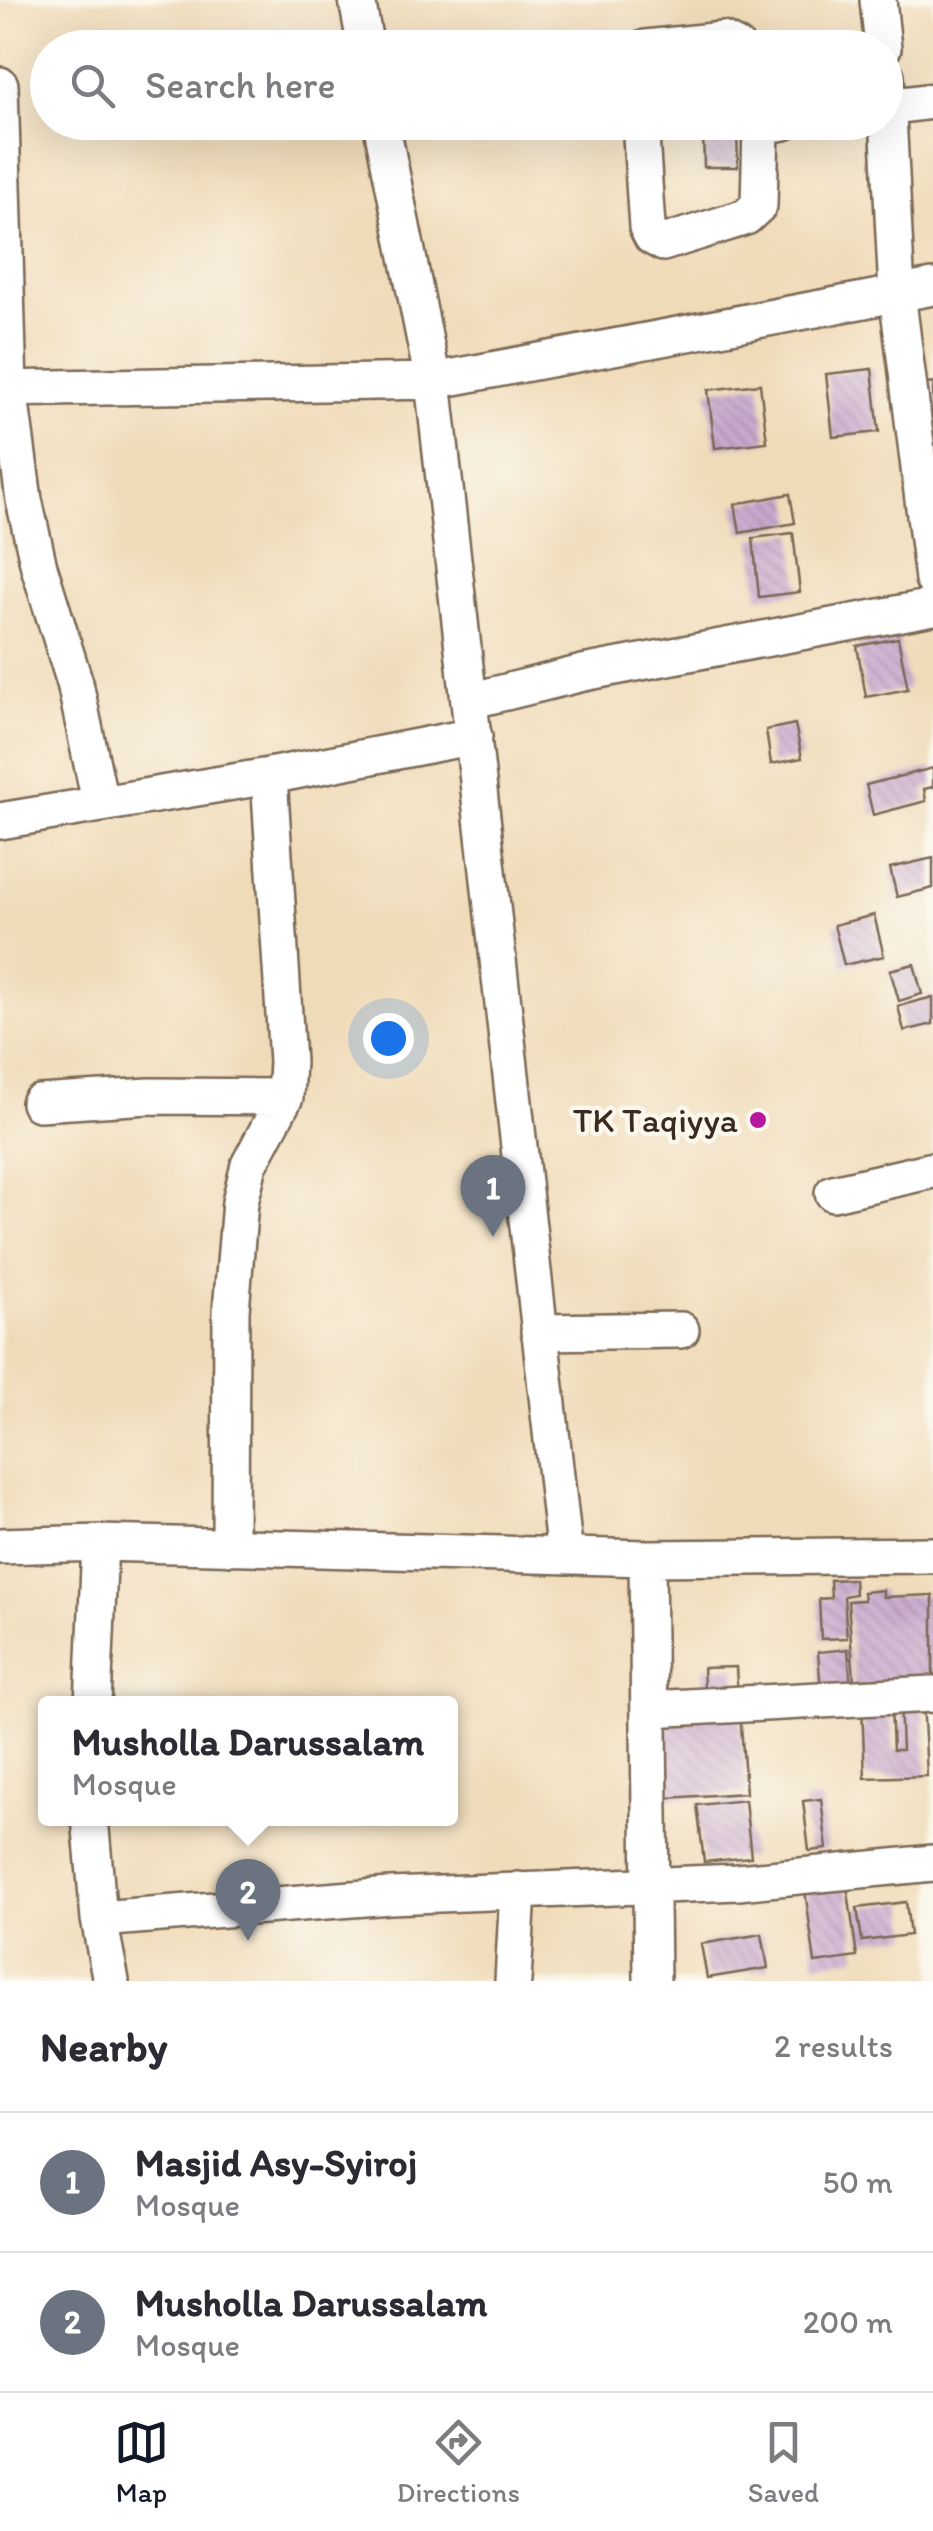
<!DOCTYPE html>
<style>
body{margin:0;font-family:Itim,sans-serif;background:#f2f2f3;color:#2b2b33}
.you{position:absolute;left:388px;top:1038px;width:35px;height:35px;margin:-25px;border:8px solid #fff;border-radius:50%;background:#1a73e8;box-shadow:0 0 0 15px #1a73e833}
.badge{display:grid;place-items:center;width:65px;height:65px;border-radius:50%;background:#111827;color:#fff;font-size:32px;font-weight:700}
.pin{position:absolute;translate:-50% -82px;filter:drop-shadow(0 2px 5px #0008)}
.pin::after{content:'';position:absolute;top:52px;width:35px;height:30px;background:inherit;clip-path:polygon(0 0,100% 0,50% 100%)}
.popup{position:absolute;left:38px;top:1696px;width:420px;height:130px;box-sizing:border-box;display:grid;place-content:center;border-radius:10px;background:#fff;filter:drop-shadow(0 2px 8px #0005);font-size:32px;white-space:nowrap;color:#7c7c81}
.popup b{font-size:38px;color:#2b2b33}
.popup::after{content:'';position:absolute;left:50%;top:100%;margin-left:-20px;border:20px solid transparent;border-top-color:#fff}
.list{margin:0;padding:0;list-style:none}
h2{display:flex;justify-content:space-between;align-items:center;height:130px;margin:0;padding:0 40px;font-size:42px}
h2 small{font-size:32px;font-weight:400;color:#7c7c81}
.list li{display:grid;grid-template-columns:65px 1fr auto;gap:30px;align-items:center;box-sizing:border-box;height:140px;padding:0 40px;border-top:2px solid #e1e1e2}
.list b{display:block;font-size:38px;white-space:nowrap}
.list p{margin:0;font-size:32px;white-space:nowrap;color:#7c7c81}
.list em{font-size:32px;font-style:normal;color:#7c7c81}
.icon{flex:none;width:55px;height:55px;fill:none;stroke:currentColor;stroke-width:2;stroke-linecap:round;stroke-linejoin:round}
.map{position:relative;flex:none;width:933px;height:1981px;overflow:hidden}
.search{position:absolute;background:#fff;box-shadow:0 10px 40px #0002;left:30px;right:30px;top:30px;height:110px;display:flex;align-items:center;gap:25px;box-sizing:border-box;padding:0 35px;border-radius:55px;color:#7c7c81;font-size:38px}
.sheet{height:410px;background:#fff}
nav{display:flex;justify-content:space-around;align-items:center;box-sizing:border-box;height:140px;border-top:2px solid #e1e1e2;background:#fff;font-size:28px;color:#7c7c81}
nav a{display:grid;justify-items:center;gap:5px}
nav .on{color:#111827}
.map>svg:first-child{display:block}
.building{fill:url(#building-back-hatch)}
.lines{fill:none;stroke-linecap:round;stroke-linejoin:round}
.minor-casing{stroke:#7a6854;stroke-width:40}
.minor{stroke:#fff;stroke-width:35}
.poi-dot{fill:#b5179e;stroke:#fbf7ec;stroke-width:4}
.labels{text-anchor:middle;stroke-width:9;stroke-linejoin:round;paint-order:stroke}
.poi-label{font-size:35px;fill:#3b2a1e;stroke:#fbf7ec;text-anchor:end}
</style>
<div class="map">
<svg width="933" height="1981" viewBox="0 0 933 1981">
<defs>
<pattern id="building-back-hatch" width="6" height="6" patternUnits="userSpaceOnUse" patternTransform="scale(2.5)"><rect width="6" height="6" fill="#c9a9cf"/><path d="M-1 5l2 2M0 0l6 6M5-1l2 2" fill="none" stroke="#a48aa7"/></pattern>
</defs>
<rect width="100%" height="100%" fill="#fbf7ec"/>
<filter id="ink" filterUnits="userSpaceOnUse"><feTurbulence type="fractalNoise" baseFrequency=".01" numOctaves="2"/><feDisplacementMap in="SourceGraphic" scale="20" xChannelSelector="R" yChannelSelector="G"/><feConvolveMatrix kernelMatrix="1 2 1 2 8 2 1 2 1" color-interpolation-filters="sRGB"/></filter>
<filter id="wash" filterUnits="userSpaceOnUse"><feTurbulence type="fractalNoise" baseFrequency=".0048" numOctaves="4" result="noise"/><feDisplacementMap in="SourceGraphic" scale="40" xChannelSelector="R" yChannelSelector="G"/><feGaussianBlur stdDeviation="2.25" result="paint"/><feColorMatrix in="noise" values="0 0 0 0 0 0 0 0 0 0 0 0 0 0 0 0 0 1.4 0 .05"/><feComposite in="paint" operator="in"/></filter>
<g filter="url(#wash)">
<rect width="100%" height="100%" fill="#f0dbb9"/>
<g id="blocks">
<!-- building -->
<path class="building" d="M737 130 738 167H704L703 131Z
M872 369 879 432 833 437 826 374Z
M933 383V417L922 419 916 386Z
M760 384 767 442 715 448 708 390Z
M790 494 795 523 740 533 735 504Z
M793 533 800 592 759 597 753 538Z
M898 638 908 689 866 697 857 646Z
M795 724 802 758 771 764 766 730Z
M933 768V787L924 789 926 801 873 815 866 785Z
M933 858V888L897 897 890 868Z
M874 915 884 956 844 965 834 925Z
M914 964 922 994 899 1001 890 970Z
M933 997V1024L904 1031 898 1006Z
M854 1579 855 1594 844 1596 847 1638 821 1639 819 1599 831 1598 830 1580Z
M883 1590V1597L933 1595V1690L855 1695 848 1601 864 1600 863 1592Z
M848 1649 851 1689 821 1692 818 1652Z
M736 1667 738 1702 705 1704 703 1668Z
M923 1700 927 1776 865 1778 862 1706 891 1705 893 1750H902L900 1701Z
M740 1711 746 1793 666 1798 660 1717Z
M821 1799 827 1849 809 1851 803 1801Z
M745 1800 751 1857 704 1862 697 1805Z
M846 1877 857 1957 815 1963 804 1883Z
M906 1902 910 1935 862 1941 857 1908Z
M762 1934 768 1968 707 1978 701 1944Z"/>
</g>
</g>
<g filter="url(#ink)">
<use href="#blocks" fill-opacity="0" stroke="#7a6854" stroke-width="2.5"/>
<g class="lines">
<defs>
<path id="minor" d="M357 0 366 48
M878 0 883 48
M646 48 722 40 738 48
M886 76 897 293 933 579
M0 85 9 388 24 500 39 567 75 683 100 802
M886 107 933 101
M381 122 433 381 565 1556
M640 122 647 227 652 237 663 243 746 217 759 205 761 126 784 122
M0 389 433 381 933 287
M469 701 583 673 933 607
M0 821 269 776 474 736
M39 1103 149 1096 285 1097
M833 1193 933 1170
M539 1332 681 1330
M0 1546 100 1543 647 1558 933 1555
M230 1547 231 1311 240 1202 249 1165 285 1097 287 1062 269 776
M647 1558 652 1981
M93 1704 100 1543
M650 1709 933 1694
M90 1818 99 1919 111 1981
M99 1919 390 1896 738 1882 933 1863
M513 1981 518 1890"/>
</defs>
<!-- minor casing -->
<use href="#minor" class="minor-casing"/>
<!-- minor -->
<use href="#minor" class="minor"/>
</g>
</g>
<!-- markers -->
<circle class="poi-dot" cx="758" cy="1120" r="10"/>
<g class="labels">
<!-- poi labels -->
<g class="poi-label">
<text x="738" y="1132">TK Taqiyya</text>
</g>
</g>
</svg>
<div class="you"></div>
<div class="pin badge" style="left:493px;top:1237px;background:#6b7280">1</div>
<div class="pin badge" style="left:248px;top:1941px;background:#6b7280">2</div>
<div class="popup"><b>Musholla Darussalam</b>Mosque</div>
<div class="search"><svg class="icon" aria-label="search" viewBox="0 0 24 24"><circle cx="10" cy="10" r="6"/><path d="M15 15l6 6"/></svg>Search here</div>
</div>
<section class="sheet">
<h2>Nearby<small>2 results</small></h2>
<ul class="list">
<li><span class="badge" style="background:#6b7280">1</span><div><b>Masjid Asy-Syiroj</b><p>Mosque</p></div><em>50 m</em></li>
<li><span class="badge" style="background:#6b7280">2</span><div><b>Musholla Darussalam</b><p>Mosque</p></div><em>200 m</em></li>
</ul>
</section>
<nav>
<a class="on"><svg class="icon" aria-label="map" viewBox="0 0 24 24"><path d="M3 6l6-2 6 2 6-2v14l-6 2-6-2-6 2zM9 4v14M15 6v14"/></svg>Map</a>
<a><svg class="icon" aria-label="directions" viewBox="0 0 24 24"><path d="M12 3l9 9-9 9-9-9zM9 14v-3h6M13 9l2 2-2 2"/></svg>Directions</a>
<a><svg class="icon" aria-label="saved" viewBox="0 0 24 24"><path d="M7 4h10v16l-5-4-5 4z"/></svg>Saved</a>
</nav>
